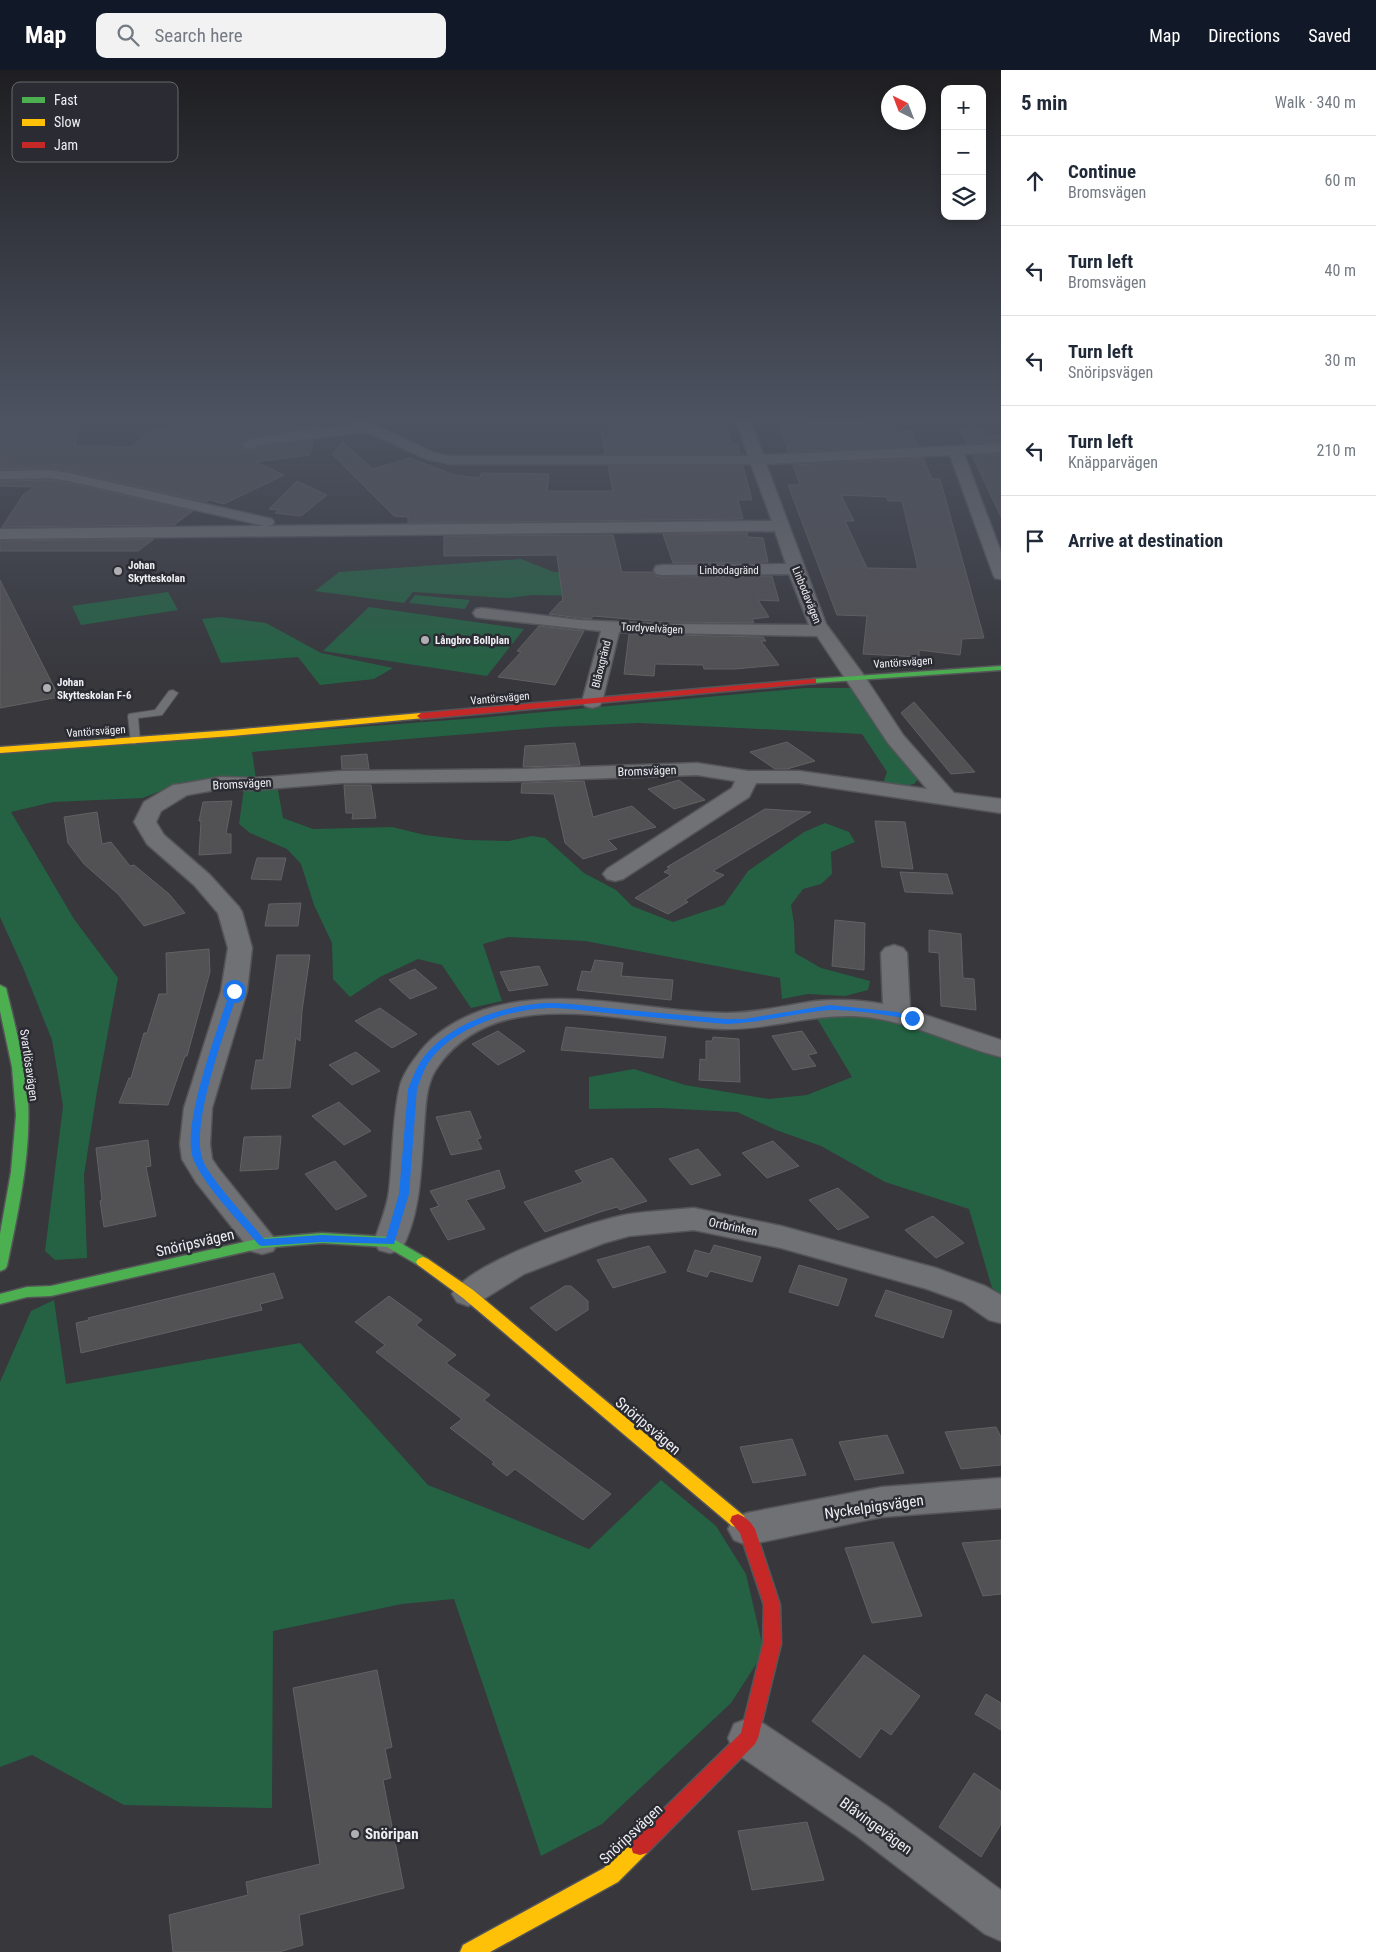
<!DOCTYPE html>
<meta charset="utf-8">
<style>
body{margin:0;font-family:"Roboto Condensed",sans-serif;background:#f2f2f3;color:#1f2937}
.controls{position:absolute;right:15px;top:15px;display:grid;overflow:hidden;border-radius:10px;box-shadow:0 2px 8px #0003}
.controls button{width:45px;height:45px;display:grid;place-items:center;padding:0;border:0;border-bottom:1px solid #e0e1e3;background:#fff;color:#1f2937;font:25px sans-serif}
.compass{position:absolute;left:881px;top:15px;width:45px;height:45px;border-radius:50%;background:#fff;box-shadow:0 2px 8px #0003;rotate:318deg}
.stop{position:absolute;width:15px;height:15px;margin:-11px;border:4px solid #1a73e8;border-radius:50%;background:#fff}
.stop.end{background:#1a73e8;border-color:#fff;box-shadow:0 1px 5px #0008}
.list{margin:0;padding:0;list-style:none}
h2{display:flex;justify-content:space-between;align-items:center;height:65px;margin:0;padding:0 20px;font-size:21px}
h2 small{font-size:16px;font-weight:400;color:#747a83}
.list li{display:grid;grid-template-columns:32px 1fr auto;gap:15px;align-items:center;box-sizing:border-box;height:90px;padding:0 20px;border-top:1px solid #e0e1e3}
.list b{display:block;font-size:19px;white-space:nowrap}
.list p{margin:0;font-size:16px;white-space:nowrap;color:#747a83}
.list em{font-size:16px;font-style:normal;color:#747a83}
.icon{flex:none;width:28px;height:28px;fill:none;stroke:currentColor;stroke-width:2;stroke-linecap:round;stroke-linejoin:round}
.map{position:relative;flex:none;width:1001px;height:1882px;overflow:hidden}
header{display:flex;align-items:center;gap:30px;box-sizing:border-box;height:70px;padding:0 25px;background:#111827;color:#fff}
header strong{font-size:24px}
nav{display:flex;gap:28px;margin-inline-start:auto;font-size:18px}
.search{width:350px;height:45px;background:#f2f2f3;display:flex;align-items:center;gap:12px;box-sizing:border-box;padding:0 18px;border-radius:10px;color:#747a83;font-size:19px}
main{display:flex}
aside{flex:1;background:#fff}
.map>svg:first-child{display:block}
.green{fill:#246243}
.building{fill:#525154;stroke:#626163;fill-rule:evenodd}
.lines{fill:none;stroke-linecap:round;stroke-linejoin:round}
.lane-casing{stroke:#555559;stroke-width:2}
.street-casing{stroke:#555559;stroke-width:3}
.fast-casing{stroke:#555559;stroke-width:3}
.slow-casing{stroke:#555559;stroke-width:3}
.jam-casing{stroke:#555559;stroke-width:3}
.lane{fill:#707174;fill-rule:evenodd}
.street{fill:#707174;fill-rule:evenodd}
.fast{fill:#4caf50;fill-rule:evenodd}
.slow{fill:#ffc107;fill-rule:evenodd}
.jam{fill:#c62828;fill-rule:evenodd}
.route{fill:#1a73e8}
.poi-dot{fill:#aeaeb3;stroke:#2b2c33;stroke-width:2}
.labels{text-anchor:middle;stroke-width:5;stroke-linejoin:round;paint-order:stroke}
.far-poi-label{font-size:11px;font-weight:bold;fill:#eeeef3;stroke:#2b2c33;text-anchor:start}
.far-street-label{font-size:11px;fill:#eeeef3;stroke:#2b2c33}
.street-label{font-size:12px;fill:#eeeef3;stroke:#2b2c33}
.near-street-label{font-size:15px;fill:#eeeef3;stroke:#2b2c33}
.near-poi-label{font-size:15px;font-weight:bold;fill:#eeeef3;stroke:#2b2c33;text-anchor:start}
.key{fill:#2b2c33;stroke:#66666d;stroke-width:1}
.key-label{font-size:14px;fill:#eeeef3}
</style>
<header>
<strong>Map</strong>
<div class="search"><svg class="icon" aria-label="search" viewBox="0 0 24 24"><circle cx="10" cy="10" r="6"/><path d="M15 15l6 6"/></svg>Search here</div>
<nav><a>Map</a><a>Directions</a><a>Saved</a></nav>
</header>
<main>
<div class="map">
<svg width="1001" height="1882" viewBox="0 0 1001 1882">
<rect width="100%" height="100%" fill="#37373c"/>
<!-- green -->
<path class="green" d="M521 489 554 502 625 503 610 526 532 525 507 528 413 522 404 533 315 521 339 502Z
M168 522 178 540 81 555 72 536Z
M415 525 470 530 465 539 409 533Z
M369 537 524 559 487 606 323 581Z
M221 547 266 553 321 583 393 598 374 609 320 615 298 587 221 593 202 549Z
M805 618H851L919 708 914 714 904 716 883 713 887 702 862 664 639 653 551 657 252 682 256 709 231 707 203 710 178 714 143 728 53 732 11 742 74 849 118 908 97 1021 84 1105 87 1188 55 1190 45 1181 63 1036 52 970 24 900 0 847V684L478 648Z
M277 715 283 748 313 759 392 757 425 765 467 770 509 771 532 766 545 768 584 803 616 820 632 836 673 852 724 835 748 801 804 762 825 753 849 762 855 772 831 782 832 804 821 814 803 819 791 835 794 854 795 883 821 898 870 911 868 920 845 926 808 924 782 929 780 908 585 871 508 867 483 874 502 931 471 938 442 895 418 889 380 907 350 927 333 909 332 873 314 835 301 794 287 779 250 763 239 754 244 718Z
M878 943 1001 989V1224L992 1218 969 1139 885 1112 821 1076 776 1060 737 1042 661 1038 589 1039V1007L634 999 685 1015 769 1029 807 1025 852 1007 815 945Z
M54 1230 66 1314 300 1273 428 1415 589 1479 661 1410 716 1456 746 1504 764 1582 731 1633 602 1754 541 1786 454 1529 402 1534 273 1561 272 1738 124 1735 32 1685 0 1697V1312L31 1241Z"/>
<!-- building -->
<path class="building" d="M0 348H79L75 376 132 377 152 359 166 360 172 348H307L318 352 316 357 260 365 241 373 242 379 249 381 265 376 313 370 310 385 256 392 284 405 224 434 209 430 206 432 69 401 49 398 0 399Z
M607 349H640V352H725L731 373H738L740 384H605L601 363 610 365Z
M876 349H891L900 361 912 360 918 376 788 382 779 356H862L874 354Z
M979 357 987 365 1001 364V372L967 374 959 358Z
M343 372 373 399 410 388 454 405 480 408 481 403 549 404 547 421H613L608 396H743L752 430H738L743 449 408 453V447L394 446 332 384Z
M1001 384V447L972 385Z
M923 388 932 409H940L984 568 962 569 960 585 919 580V587L863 584 867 546 837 545 788 415H800L793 395ZM841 425 887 427 888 431H902L918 499 867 498 845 451H854Z
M49 410 69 413 193 441 174 455 2 457 23 425 34 417 0 416V411Z
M297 411 327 425 301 446 275 443 279 440 269 439Z
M747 463 748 467 763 468 768 492 673 493 663 464Z
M613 465 622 502H653L656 506 662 507 772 506 779 531 758 530 769 547 752 549 754 553 664 552 593 546 591 549 579 548 549 544 561 531 563 532 557 485 444 486V466Z
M154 469 138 481H0V471Z
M0 510 59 627 0 638Z
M539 556 584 561 555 615 498 607 521 582 517 581Z
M629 564 763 567 766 571H761L779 595 735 599H704L703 595 655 594 654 606 624 604Z
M914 632 975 702 951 704 901 643Z
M787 672 815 691 787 699H775L750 682Z
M575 673 580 695 523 697 525 676Z
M367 684 369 699H342L341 686Z
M679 710 705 730 674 739 648 719Z
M584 711 593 747 632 736 656 757 608 770 617 779 583 789 565 773 554 724 521 723 522 713Z
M344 715H371L376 748 352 749 353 743H346Z
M232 731 226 764H231V783L199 785 201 751H199L203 732Z
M765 739 811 742 713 801 724 805 685 830 688 832 668 844 635 828 671 805 664 802 670 798 667 797Z
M97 742 102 774 111 772 130 796 134 795 169 824 185 843 144 856 118 824 84 794 68 773 64 747Z
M875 751 905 752 913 799 882 797Z
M257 788H286L281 810 251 809Z
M900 802 947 804 953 824 905 822Z
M301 833 298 856H265L269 834Z
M835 850 865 853 864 900 832 896Z
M929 860 961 864 963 908 974 909 976 940 941 936 939 883 929 882Z
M209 879 210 902 187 986H185L168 1035 119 1033 129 1008H131L144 963H147L159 924H167L166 883Z
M277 885H310L302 941 300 971 296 968 290 1018 251 1019 256 990H263Z
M595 890 623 893 621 906 673 910 671 930 577 920 582 901 591 902Z
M539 896 548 915 509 921 500 902Z
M415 899 437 918 410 929 389 910Z
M380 938 417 964 392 978 355 951Z
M566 957 666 967 663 988 561 980Z
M498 961 525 981 498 995 472 974Z
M802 961 817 983 808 985 816 996 793 1000 772 966Z
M713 967 739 969 740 1012 699 1010 700 989 706 990V971H712Z
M356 982 380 1001 352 1015 329 995Z
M339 1032 371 1061 344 1075 312 1046Z
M470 1041 481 1068 477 1069 482 1079 451 1085 436 1047Z
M281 1066 278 1099 240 1101 244 1067Z
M148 1070 151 1096 146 1097 156 1146 104 1157 100 1131 102 1130 96 1078Z
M773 1071 799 1096 767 1108 742 1083Z
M698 1079 721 1105 691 1115 669 1089Z
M612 1088 647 1131 620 1140 617 1137 600 1142 545 1162 524 1132 583 1112 575 1101Z
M335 1091 367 1126 336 1140 305 1104Z
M499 1100 505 1118 466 1130 485 1159 448 1170 430 1139 439 1136 430 1121Z
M838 1118 869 1147 838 1160 809 1130Z
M933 1146 964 1173 936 1188 905 1160Z
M714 1175 761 1187 752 1212 710 1201 707 1207 687 1201 695 1180 710 1184Z
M649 1176 666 1202 613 1218 597 1190Z
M799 1195 847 1209 838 1236 789 1222Z
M274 1203 283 1228 260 1234 262 1240 81 1283 76 1253 89 1250 88 1248Z
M565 1216H571L588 1231V1240L556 1261 530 1238Z
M886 1220 952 1241 943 1268 875 1246Z
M389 1226 422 1250 416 1255 456 1285 446 1293 490 1325 484 1330 611 1424 583 1450 515 1399 507 1406 492 1394 494 1392 450 1358 462 1349 376 1282 385 1275 355 1252Z
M996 1357 1001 1367V1395L961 1399 945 1362Z
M887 1365 904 1403 855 1410 839 1372Z
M792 1369 806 1405 753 1413 740 1377Z
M1001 1470V1524L983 1526 962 1473Z
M893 1472 922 1546 872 1553 845 1478Z
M864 1585 920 1626 891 1665 881 1658 860 1688 812 1651Z
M377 1600 392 1677 385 1679 391 1708 383 1710 404 1818 299 1845 303 1875 279 1882H173L169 1845 248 1825 246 1812 320 1794 293 1618Z
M986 1624 1001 1633V1660L975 1644Z
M974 1703 1001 1721V1754L981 1787 939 1757Z
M807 1752 824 1810 752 1820 738 1761Z"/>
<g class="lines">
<defs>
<path id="lane" d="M872 348 875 350 874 352 862 354 745 353 741 351 745 349 862 350Z
M173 620 178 623 162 645 138 648 140 671 135 674 131 673 128 646 129 644 155 640 169 621Z"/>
<path id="street" d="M340 348H359L435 383 450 386H748L736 348H750L763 385 1001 374V382L964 384 1001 482V509L995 508 993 504 950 385 766 394 826 554 865 607 903 665 954 723 1001 729V743L799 713H756L749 727 623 809 615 811 607 809 603 804 607 799 732 718 735 711 697 705 524 711 342 713 253 720 221 719 187 725 161 741 156 752 164 765 210 805 239 837 242 842 252 878 247 921 212 1038 210 1074 212 1089 218 1098 278 1173 273 1181 262 1184 251 1181 196 1112 182 1089 180 1074 184 1038 221 921 228 878 218 843 194 815 147 774 134 752 144 732 173 715 181 714 221 707 253 708 342 701 524 699 697 693 748 701H799L927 719 888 673 817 566 619 562 602 632 599 636 592 638 585 636 582 632 601 561 482 548 476 547 473 543 476 539 482 538 579 550 664 554 809 555 789 504 662 505 656 504 654 500 656 496 662 495 786 494 775 461 0 469V459L265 456 69 411 49 408 0 409V401L49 400 69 403 272 449 274 452 272 455 267 456 772 451 751 394H450L426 389 367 362 265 374 249 379 244 378 242 375C251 363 333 358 353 356Z
M894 875 903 878 907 883 910 940 1001 970V987C958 976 918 955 874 948 821 940 778 959 727 959 638 958 503 907 439 995 425 1013 426 1036 424 1058 421 1097 421 1145 401 1180L390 1183 379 1180 374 1172C379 1156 387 1138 389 1121 393 1088 392 1053 399 1020 401 1008 409 996 416 987 432 964 457 949 483 940 564 914 644 942 726 943 757 943 786 935 816 931 838 929 861 930 883 934L881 883 885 878Z
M694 1138 781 1156 936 1198 985 1216 1001 1225V1253L989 1250 963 1232 927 1219 781 1178 694 1160 629 1166 604 1173 524 1204 479 1232 468 1236 457 1232 452 1224C470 1192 592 1150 630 1144 651 1141 673 1140 694 1138Z
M1001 1408V1438L882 1447 747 1475 734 1470 728 1459 734 1448 747 1443 882 1417Z
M749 1648 764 1654 887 1736 1001 1820V1871L985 1864 857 1766 734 1682 728 1668 734 1654Z"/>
<path id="fast" d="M1001 596V600L813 613 809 611 813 609Z
M0 915 6 918C15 955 25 992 28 1030 31 1086 18 1142 7 1196L5 1199 0 1201V1164L11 1102 16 1045 12 997 0 941Z
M322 1163 390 1167 428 1189 430 1192 428 1195 423 1197 418 1195 387 1177 322 1173 262 1178 51 1226 27 1227 0 1234V1224L27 1217 51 1216 262 1168Z"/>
<path id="slow" d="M421 643 424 644V648L232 666 0 683V677L232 660Z
M423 1187 428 1189 473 1220 744 1446 746 1451 744 1456 738 1458 732 1456 463 1228 418 1195 416 1192 418 1189Z
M640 1767 647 1769 649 1776 647 1783 618 1812 490 1882H460L463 1875 604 1798 633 1769Z"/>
<path id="jam" d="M813 609H816V613L421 649 417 646 421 643Z
M738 1444C746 1447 751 1452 755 1459L780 1535 781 1574 758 1668 755 1674 647 1783 640 1785 633 1783 631 1776 633 1769 741 1663 763 1574 764 1535 740 1463 730 1451 732 1446Z"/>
</defs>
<!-- lane casing -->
<use href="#lane" class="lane-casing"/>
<!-- street casing -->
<use href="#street" class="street-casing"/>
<!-- fast casing -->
<use href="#fast" class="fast-casing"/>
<!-- slow casing -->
<use href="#slow" class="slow-casing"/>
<!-- jam casing -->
<use href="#jam" class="jam-casing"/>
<!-- lane -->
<use href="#lane" class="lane"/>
<!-- street -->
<use href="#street" class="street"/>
<!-- fast -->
<use href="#fast" class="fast"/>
<!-- slow -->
<use href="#slow" class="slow"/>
<!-- jam -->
<use href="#jam" class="jam"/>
</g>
<!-- sky -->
<linearGradient id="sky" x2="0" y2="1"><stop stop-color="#1e1e21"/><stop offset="0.57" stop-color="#4d5361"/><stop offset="1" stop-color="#4d5361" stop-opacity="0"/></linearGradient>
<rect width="1001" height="612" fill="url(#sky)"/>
<!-- route -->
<path class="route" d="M234 918 238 921C226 960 191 1050 202 1088 207 1106 251 1152 264 1169L322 1165 386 1168 399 1124 408 1019C412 1010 415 1000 421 991 446 953 511 932 556 933 580 934 604 938 628 940 660 943 693 946 726 949H744L830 935 897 942 916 948 912 950C892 945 849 939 829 940 794 943 761 953 726 954 693 951 660 948 627 945 603 943 579 939 555 938 514 937 450 957 427 995 423 1002 420 1011 417 1019L409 1124 394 1174 322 1172 262 1176 259 1175C238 1150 207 1119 194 1091 179 1059 219 956 230 921Z"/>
<!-- markers -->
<g class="poi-dot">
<circle cx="118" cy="501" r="5"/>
<circle cx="425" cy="570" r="5"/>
<circle cx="47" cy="618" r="5"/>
<circle cx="355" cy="1764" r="5"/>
</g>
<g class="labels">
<!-- far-poi labels -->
<g class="far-poi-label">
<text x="128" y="499">Johan<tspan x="128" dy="13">Skytteskolan</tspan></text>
<text x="435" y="574">Långbro Bollplan</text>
<text x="57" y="616">Johan<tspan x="57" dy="13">Skytteskolan F-6</tspan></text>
</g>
<!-- far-street labels -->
<g class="far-street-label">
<text x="729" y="504">Linbodagränd</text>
<text transform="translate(807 525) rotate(68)" y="4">Linbodavägen</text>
<text transform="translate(652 558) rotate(3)" y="4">Tordyvelvägen</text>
<text transform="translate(903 592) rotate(-4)" y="4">Vantörsvägen</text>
<text transform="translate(601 594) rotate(-76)" y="4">Blåoxgränd</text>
<text transform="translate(500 628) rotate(-5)" y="4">Vantörsvägen</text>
<text transform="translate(96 661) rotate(-4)" y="4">Vantörsvägen</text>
</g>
<!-- street labels -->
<g class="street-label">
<text transform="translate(647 701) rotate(-2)" y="4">Bromsvägen</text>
<text transform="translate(242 714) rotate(-3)" y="4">Bromsvägen</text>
<text transform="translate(29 995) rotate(82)" y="4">Svartlösavägen</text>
<text transform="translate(733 1157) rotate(12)" y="4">Orrbrinken</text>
</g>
<!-- near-street labels -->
<g class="near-street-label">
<text transform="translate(195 1173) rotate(-13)" y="5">Snöripsvägen</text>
<text transform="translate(648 1356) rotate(40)" y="5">Snöripsvägen</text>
<text transform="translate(874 1437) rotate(-8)" y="5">Nyckelpigsvägen</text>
<text transform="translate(876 1756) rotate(36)" y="5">Blåvingevägen</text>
<text transform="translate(631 1764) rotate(-43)" y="5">Snöripsvägen</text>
</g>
<!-- near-poi labels -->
<g class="near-poi-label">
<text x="365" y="1769">Snöripan</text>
</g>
</g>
<!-- legend -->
<rect x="12" y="12" width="166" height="80" rx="8" class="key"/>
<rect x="22" y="27" width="23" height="6" fill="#4caf50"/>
<rect x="22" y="49" width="23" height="7" fill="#ffc107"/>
<rect x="22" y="72" width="23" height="6" fill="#c62828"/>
<g class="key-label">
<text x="54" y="35">Fast</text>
<text x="54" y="57">Slow</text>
<text x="54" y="80">Jam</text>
</g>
</svg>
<div class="controls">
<button>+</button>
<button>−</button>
<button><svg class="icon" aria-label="layers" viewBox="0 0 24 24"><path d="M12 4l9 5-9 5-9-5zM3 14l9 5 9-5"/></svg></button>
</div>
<svg class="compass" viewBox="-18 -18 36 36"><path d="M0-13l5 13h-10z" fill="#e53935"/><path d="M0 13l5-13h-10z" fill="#747a83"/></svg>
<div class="stop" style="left:234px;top:921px"></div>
<div class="stop end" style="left:912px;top:948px"></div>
</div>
<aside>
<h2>5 min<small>Walk · 340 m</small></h2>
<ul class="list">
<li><svg class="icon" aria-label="ahead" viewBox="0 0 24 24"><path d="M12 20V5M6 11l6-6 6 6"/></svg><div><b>Continue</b><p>Bromsvägen</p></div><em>60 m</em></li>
<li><svg class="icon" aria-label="left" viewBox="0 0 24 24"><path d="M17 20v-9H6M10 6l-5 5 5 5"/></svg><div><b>Turn left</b><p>Bromsvägen</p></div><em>40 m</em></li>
<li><svg class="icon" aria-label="left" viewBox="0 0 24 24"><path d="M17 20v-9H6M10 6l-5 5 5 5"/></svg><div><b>Turn left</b><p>Snöripsvägen</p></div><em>30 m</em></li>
<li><svg class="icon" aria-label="left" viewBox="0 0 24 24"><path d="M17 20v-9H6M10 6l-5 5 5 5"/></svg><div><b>Turn left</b><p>Knäpparvägen</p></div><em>210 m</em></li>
<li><svg class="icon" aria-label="arrive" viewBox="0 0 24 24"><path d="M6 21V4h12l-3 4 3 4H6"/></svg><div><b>Arrive at destination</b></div></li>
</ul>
</aside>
</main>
